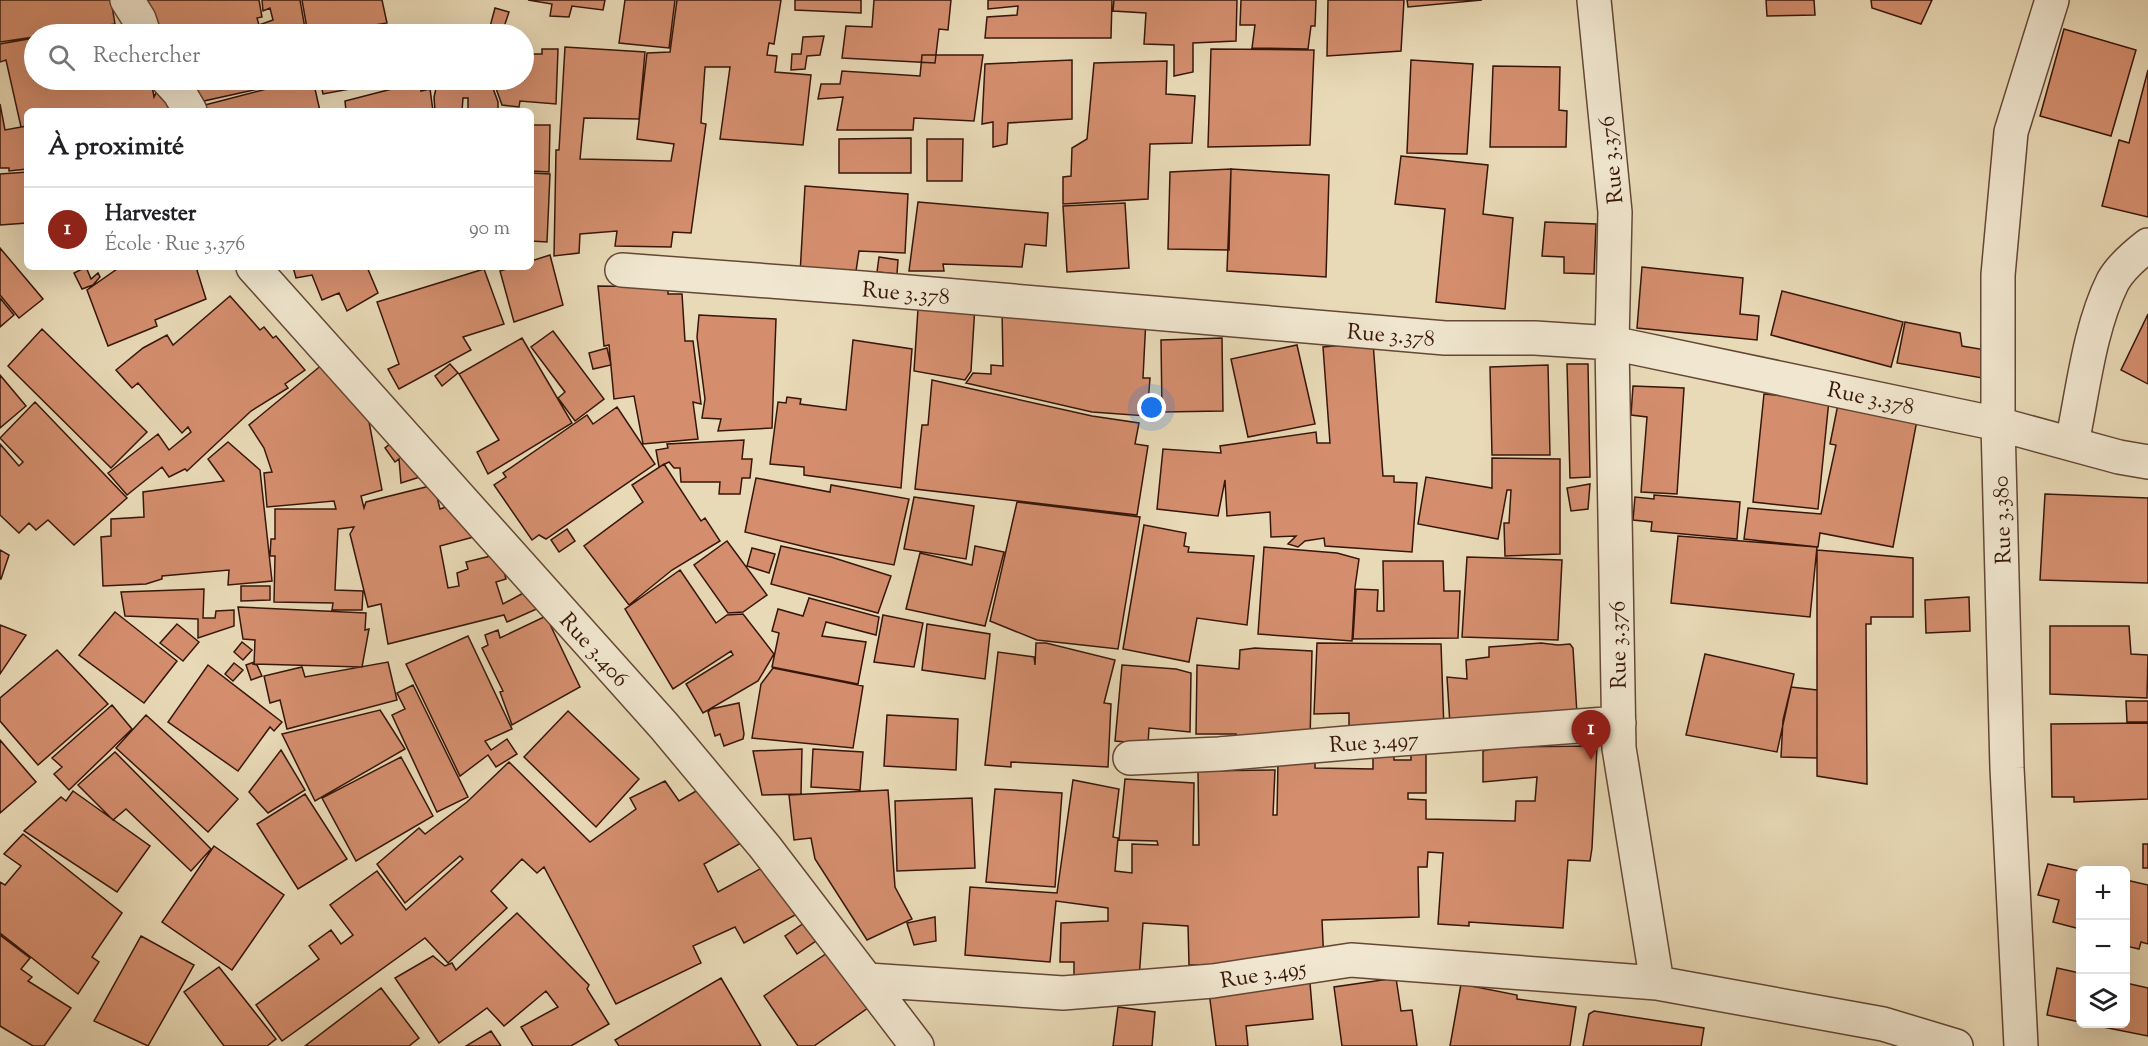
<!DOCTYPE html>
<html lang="fr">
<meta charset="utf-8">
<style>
body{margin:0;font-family:"Sorts Mill Goudy",serif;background:#f2f2f2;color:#202124}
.controls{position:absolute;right:18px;bottom:18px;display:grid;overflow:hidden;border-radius:9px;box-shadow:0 6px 24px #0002}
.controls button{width:54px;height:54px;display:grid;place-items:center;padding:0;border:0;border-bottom:2px solid #e0e0e0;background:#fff;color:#202124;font:30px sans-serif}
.you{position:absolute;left:1152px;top:408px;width:21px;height:21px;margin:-15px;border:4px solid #fff;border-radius:50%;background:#1a73e8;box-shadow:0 0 0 9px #1a73e833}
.badge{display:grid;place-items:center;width:39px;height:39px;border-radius:50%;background:#8f2418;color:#fff;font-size:20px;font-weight:700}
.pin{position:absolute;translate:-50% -50px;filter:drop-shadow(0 2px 3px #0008)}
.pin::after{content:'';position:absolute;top:32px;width:21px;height:18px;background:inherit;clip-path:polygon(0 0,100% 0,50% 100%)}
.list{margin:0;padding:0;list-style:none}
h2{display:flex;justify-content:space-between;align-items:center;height:78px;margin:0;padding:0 24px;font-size:26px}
h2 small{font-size:20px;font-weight:400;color:#757577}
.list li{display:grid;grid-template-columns:39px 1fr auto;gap:18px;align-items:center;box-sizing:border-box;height:84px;padding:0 24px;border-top:2px solid #e0e0e0}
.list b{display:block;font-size:22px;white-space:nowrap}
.list p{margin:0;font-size:20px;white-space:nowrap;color:#757577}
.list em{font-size:20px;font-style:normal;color:#757577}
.icon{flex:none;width:33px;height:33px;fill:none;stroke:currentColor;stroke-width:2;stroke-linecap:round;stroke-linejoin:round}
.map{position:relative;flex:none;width:2148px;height:1046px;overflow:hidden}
.search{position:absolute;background:#fff;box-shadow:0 6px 24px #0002;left:24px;top:24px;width:510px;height:66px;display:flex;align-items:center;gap:15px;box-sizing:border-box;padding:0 21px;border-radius:33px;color:#757577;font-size:22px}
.panel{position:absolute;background:#fff;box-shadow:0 6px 24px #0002;left:24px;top:108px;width:510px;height:162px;border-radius:9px}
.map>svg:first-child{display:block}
.building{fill:#d48e6e;stroke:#37160a;stroke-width:1.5}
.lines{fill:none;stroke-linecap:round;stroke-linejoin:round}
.minor-casing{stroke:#644735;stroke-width:36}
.minor{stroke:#f1e7d0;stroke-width:33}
.labels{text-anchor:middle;stroke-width:4.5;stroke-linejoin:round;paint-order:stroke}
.street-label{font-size:22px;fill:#37160a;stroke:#f1e7d0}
</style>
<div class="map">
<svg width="2148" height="1046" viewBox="0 0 2148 1046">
<rect width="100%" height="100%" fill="#e9dab7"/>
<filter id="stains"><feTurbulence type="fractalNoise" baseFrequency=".00333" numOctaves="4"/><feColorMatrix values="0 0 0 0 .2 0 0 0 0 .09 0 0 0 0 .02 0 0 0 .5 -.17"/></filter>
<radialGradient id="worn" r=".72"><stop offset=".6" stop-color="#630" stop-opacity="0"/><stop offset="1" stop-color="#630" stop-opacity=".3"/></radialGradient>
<!-- building -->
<path class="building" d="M0 0H111L115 24 49 34H34V37L0 42Z
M136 0H259L262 17 257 18 259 25 273 20 270 8 263 11 262 0H300L306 34H146Z
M302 0H382L387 23 320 34H308Z
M528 0H605L603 10 572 6 569 17 550 16 552 4Z
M625 0H675L669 48 619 43Z
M677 0H781L774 44 769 43 767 55 777 56 775 72 811 75 803 145 720 139 730 67H705L701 123 706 124 691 233 673 232 671 247 615 246 617 231 580 234 579 253 554 256 556 150H559L565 47 645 52 639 119 584 118 580 159 671 161 674 144 637 139 647 53 670 52Z
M795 0H861V13L795 10Z
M874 0H951L948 30 939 29 935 63 842 58 846 26 872 27Z
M988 0H1112L1111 38H985L987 17 1017 15 1018 6 988 9Z
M1114 0H1237L1236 41 1193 43V72L1174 76V45L1144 44 1146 13 1113 11Z
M1241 0H1316L1315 26H1311L1308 49 1252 48 1255 25H1240Z
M1328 0H1404L1401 51 1327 56Z
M1407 0H1482L1408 7Z
M1766 0H1814L1815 15 1767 16Z
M1871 0H1932L1921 24 1872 8Z
M495 8 509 12 502 33 496 32 495 34H488Z
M135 23 142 34H56L86 29V34Z
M2064 29 2136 50 2111 136 2040 116Z
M824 36 820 55 807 56 805 69 791 70 792 54H801L803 37Z
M34 38V80H151L154 97 157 91 180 111H27V126L21 127 6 60 0 62V44Z
M542 49H558L556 104 520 101 519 107 502 105 493 80H524V54H542Z
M1211 49 1314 50 1310 145 1208 147Z
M922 55H983L974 121 914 118 913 130H837L843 97 818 99 821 84H840L842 71 920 76Z
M1072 60V119L1008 123 1007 144 993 147V122L982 124 985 64Z
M1411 60 1473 64 1467 154 1407 153Z
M1167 61 1166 94 1195 96 1192 143 1150 144 1148 199 1063 204V177L1071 176 1072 148 1087 139 1094 63Z
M1493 66 1560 67 1559 110 1567 111 1566 147H1490Z
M2148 70V217L2102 206 2119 140 2129 143Z
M183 80H299L190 104Z
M301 80H313L320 111H203L201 106Z
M320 80H399L323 94Z
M438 80H490L498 102V111H468V98H463L462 111H435L434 97Z
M419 82 421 91 430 89 433 111H346L345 101Z
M0 104 5 130 27 126V169L9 171V168H0Z
M531 125H550L549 172 531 171Z
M911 138V173H839V139Z
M927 139H963L962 181H927Z
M1401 156 1488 165 1483 214 1513 218 1505 309 1436 302 1445 209 1395 204Z
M1231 169 1329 175 1326 277 1227 271Z
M1231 169 1229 250 1168 249 1170 172Z
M27 172V223L0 225V174Z
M531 173 550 174 547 242 531 241Z
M805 186 908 194 905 253 859 251 856 271 800 274Z
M918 202 1048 213 1046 246 1025 244 1022 267 943 264 944 271H909Z
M1125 203 1129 268 1067 272 1063 206Z
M1545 222 1596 224 1594 274 1564 273V257L1542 256Z
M0 248 43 299 19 318 0 295Z
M550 255 563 305 514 322 500 271 513 267H531V261Z
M879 257 898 260 897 274 877 272Z
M86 267 91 279 98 273 100 277 93 285 82 289 74 273Z
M120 267H196L206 299 155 320 157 326 108 346 87 290Z
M293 267H367L378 293 347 311 339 293 322 300 312 275 296 278Z
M1642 267 1743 278 1740 314 1759 316 1757 340 1637 328Z
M484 269 504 324 463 337 471 350 399 389 388 369 399 364 377 302Z
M598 286 668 287V294H682L685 341H693L701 404 693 402 698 439 643 444 634 396 614 399 609 345 604 346Z
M1782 291 1903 322 1891 367 1771 335Z
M230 296 260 330 264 327 273 338 276 336 305 370 285 384 288 388 251 411 187 471 185 469 169 477 162 467 127 495 108 473 158 434 169 450 191 432 188 427 182 433 138 383 132 388 116 370 143 348 167 335 173 345Z
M0 298 14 315 0 327Z
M975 305 971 371 965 380 914 371 918 309Z
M1002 309 1146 318 1143 378H1150L1147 416 1092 412 966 383 973 373 991 374V365L1003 366Z
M2148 314V384L2121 370Z
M699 315 776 319 772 428 718 431 721 419 702 418 705 399 697 337Z
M1905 322 1960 333 1962 346 1986 350 1982 378 1897 363Z
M42 329 147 432 111 468 8 366Z
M553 331 604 399 575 421 558 398 565 392 531 347Z
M522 338 572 423 488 474 477 452 499 440 459 374Z
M1222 338 1223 411 1162 412 1161 340Z
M853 340 912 349 901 488 804 475V467L770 464 778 402 786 403 787 397 801 399 800 404 846 410Z
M1373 342 1383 476H1394V482L1417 483 1412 552 1325 546 1324 538 1305 541 1298 547 1288 544 1296 536 1271 537 1270 512 1227 516 1225 480 1218 516 1157 509 1163 449 1221 453 1220 446 1316 432 1317 443H1330L1323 347Z
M1297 345 1315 424 1248 437 1231 359Z
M607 348 611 365 593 369 589 353Z
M329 359 366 406 382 490 361 496 364 508 366 502 434 485 440 509 458 503 481 535 440 546 448 588 459 586 457 573 468 569 466 562 499 554 506 579 496 582 503 604 527 591 539 608 507 622 504 615 388 644 381 604 368 607 350 534 354 527 338 529 335 590 363 591 362 610H332L333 603 274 602 275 556H270L271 539H275V509H336L334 501 267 507 264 473 272 472 264 448 249 425Z
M450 364 458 373 442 386 435 376Z
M1567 364H1588L1590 477 1570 478Z
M1548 365 1550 455H1492L1490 367Z
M0 375 26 406 0 428Z
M932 380 1092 416 1139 423 1135 444 1148 446 1137 515 915 489 922 425H928Z
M1633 386 1684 388 1677 494 1641 492 1647 417 1631 415Z
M1764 394 1829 400 1818 509 1753 502Z
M35 402 127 498 74 545 48 520 36 530 29 523 19 533 0 515V444L19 466 23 462 0 438Z
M1838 404 1918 415 1893 547 1820 533 1818 547 1744 539 1748 508 1821 514 1836 445 1830 444Z
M617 407 655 464 546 539 539 535 532 540 494 485 506 477 503 473 587 415 593 424Z
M396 439 426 475 401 483 399 459 395 462 385 448Z
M744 440 742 459H752L750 478H742L740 494H719L720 482H681L680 468H674L669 462 659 467 656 450 668 448 667 444Z
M228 442 260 470 272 581 228 585 229 570 162 576V579L146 584 103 586 101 537 111 536V519L144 517 143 492 224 481 208 459Z
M1492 458 1560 459V554L1505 556 1504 523H1509L1511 490H1507L1498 539 1418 524 1426 477 1492 488Z
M664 464 701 521 705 518 720 541 672 570 629 605 584 546 643 502 632 485Z
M756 478 830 492 831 485 909 499 894 565 830 553 745 532Z
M1590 484 1588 509 1571 511 1567 488Z
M2045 494 2148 498V583L2040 580Z
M1654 495 1740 502 1737 539 1651 531 1652 522 1633 520 1635 497 1654 499Z
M914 497 974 506 966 559 904 549Z
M1017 502 1140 517 1118 649 1037 640 990 621Z
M1144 525 1186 533 1184 546 1189 547 1188 552 1254 556 1247 625 1197 618 1189 662 1123 649Z
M567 529 575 541 559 552 551 540Z
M1678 536 1817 547 1810 617 1671 603Z
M727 541 767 595 743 612 728 613 694 565Z
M781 546 831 557 891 576 878 613 771 584Z
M975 546 1004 552 985 626 906 609 920 553 972 565Z
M1264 547 1337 553 1359 559 1355 587 1352 641 1258 634Z
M752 548 775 554 769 573 747 566Z
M0 550 9 555 1 579H0Z
M1817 550 1913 558V617H1871V624H1866L1867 784 1817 776Z
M1467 557 1562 560 1558 640 1462 637Z
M1383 561H1443L1444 591H1460L1458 638 1353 639 1356 589 1378 590 1377 611H1384Z
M680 570 716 623 727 615 743 614 774 654 758 681 703 713 686 684 733 655 731 651 673 689 625 609Z
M241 586H270V600L241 601Z
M204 589 203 618H215L216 611 234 610V626L198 638V619L125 616 121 592Z
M1969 597 1970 631 1926 633 1925 600Z
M809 598 879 617 876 635 826 622 822 636 866 642 858 684 772 667 779 633 772 631 778 609 803 616Z
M238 607 366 613 365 630 369 629 362 667 254 664 255 640 243 639Z
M115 612 177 661 144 703 79 655Z
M883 615 923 623 914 667 874 662Z
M546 616 580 687 512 725 500 692 503 691 482 648 488 645 485 635 498 630 500 638Z
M177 624 199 642 183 661 160 643Z
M927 624 990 634 985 679 922 670Z
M0 625 26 635 0 674Z
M2050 626H2129L2131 654 2148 655 2147 698 2050 694Z
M468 636 512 729 485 741 491 750 507 739 517 754 496 767 488 755 460 776 406 664Z
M242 642 252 650 243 660 234 652Z
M1036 643H1046L1115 660 1104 703 1111 704 1108 767 1011 762V767L985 765 998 652 1034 657 1035 665Z
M1317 643 1441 644 1444 730 1349 734V713L1314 714Z
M1541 643 1558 645 1570 644 1573 648 1577 714 1450 725 1447 677 1467 679 1466 660 1489 657V647Z
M1255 648 1312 651 1310 741 1236 740V734H1196L1197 665 1239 669 1240 650Z
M57 650 108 704 38 765 0 721V698Z
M1705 654 1794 674 1777 752 1686 735Z
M254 662 253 664 257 665 262 676 251 680 246 665Z
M388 662 397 700 287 729 280 700 270 703 264 676 302 667 305 677Z
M234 663 243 670 233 681 225 674Z
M208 665 282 722 274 731 270 727 238 771 168 722Z
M1122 665 1176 669 1191 673 1190 732 1149 728 1148 744 1115 741Z
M773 668 863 686 853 748 752 738 761 684Z
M413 685 468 797 437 812 392 715 405 709 397 693Z
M1791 687 1817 690V758L1781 757 1783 720Z
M2126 701H2148V722H2127Z
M739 703 744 734 743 739 724 746 720 734 715 736 708 712 711 709Z
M112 705 132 729 69 790 54 774 62 767 52 758Z
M380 710 405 749 315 801 282 734Z
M568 711 639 779 596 827 524 757Z
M146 715 238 799 208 832 116 748Z
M887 715 958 719 956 770 884 766Z
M2148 723V799L2074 802V797H2052L2051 724Z
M0 740 36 782 0 813Z
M1597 746 1592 848 1590 861 1568 860 1563 928 1469 922V926L1438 924 1443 853 1428 852 1427 867H1418L1419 917 1322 920 1324 964 1189 965 1188 926 1143 923 1139 979 1074 977V962H1060L1061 923 1108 921V908L1056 901 1050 962 965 955 970 887 1057 893 1073 780 1119 789 1113 837 1118 838 1115 871 1132 873V844L1158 845 1157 841 1119 840 1125 779 1194 783 1193 845H1199L1198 771 1275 770 1273 815H1277L1278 761 1315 755V768L1373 769V750H1394V760H1411V752H1426V793H1408V799L1426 800V819L1515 821 1516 801H1535L1537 777 1483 782V751L1499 747Z
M802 749 801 794 762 795 753 751Z
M813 749 863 752 860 790 811 787Z
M281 750 305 790 268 813 249 792Z
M115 752 211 849 191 871 126 809 113 820 78 785Z
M401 757 433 816 356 861 322 798Z
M509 762 590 842 636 809 630 798 665 781 679 801 703 787 748 839 704 864 718 892 769 864 797 914 744 943 735 927 693 946 701 963 616 1004 544 867 537 873 522 859 491 891 507 908 448 963 425 938 282 1041 256 1005 319 959 309 946 331 930 341 944 353 935 330 905 377 871 406 910 463 859 460 856 405 903 377 864 419 828 425 834 467 802Z
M995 789 1062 793 1055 887 986 882Z
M888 790 895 887 912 919 867 940 815 859 811 838 794 840 789 795Z
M73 791 150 846 117 892 24 831 61 797 66 801Z
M305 794 347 859 298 889 257 824Z
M972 798 975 868 897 871 895 801Z
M23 834 122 913 92 957 99 962 78 994 0 933V882L5 885 21 866 4 854Z
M2143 844H2148V868H2143Z
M214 846 284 895 232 970 162 922Z
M2048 864 2080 871V929L2053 922 2059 900 2038 895Z
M2126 880 2148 885V944L2141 942 2139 949 2126 946Z
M517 913 589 985 587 989 609 1024 571 1046H533L521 1027 558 1007 546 991 504 1026 487 1008 439 1043 395 978 433 956 445 966 452 963 456 970Z
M935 917 936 941 914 945 907 923Z
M804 923 816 941 797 954 785 936Z
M0 935 30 958 21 969 32 977 28 981 71 1008 44 1046H33L0 1026Z
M141 936 194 965 148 1046 94 1021Z
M836 947 875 1003 814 1046H798L764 996Z
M219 967 276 1039 267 1046H224L184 992Z
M2057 968 2080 973V1022L2047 1015Z
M721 978 761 1046H619L615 1040Z
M1396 978 1401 1011 1412 1010 1417 1046H1342L1334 987Z
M1310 983 1313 1019 1246 1026 1248 1046H1216L1209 992Z
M2126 983 2148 988V1036L2088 1024H2126Z
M1461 984 1517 995V999L1576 1007 1570 1046H1450Z
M381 988 419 1038 409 1046H305Z
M1118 1007 1155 1012 1152 1046H1113Z
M1594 1011 1704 1028 1701 1046H1583L1589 1014Z
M491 1031 501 1046H466Z"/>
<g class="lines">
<defs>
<path id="minor" d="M127 0 139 19 144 34
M1594 0 1615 212 1612 343 1619 748 1657 983 1883 1024 1956 1046
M168 80 179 92 190 111
M253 267 664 726 765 847 917 1046
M622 270 862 288 1445 338H1535L1612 343 1998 424 2119 457 2148 462
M2072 443C2083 391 2089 329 2113 281 2121 267 2135 255 2148 245
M1130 758 1219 754 1359 742 1619 723
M868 980 1063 993 1213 981 1351 960 1657 983
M2021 1046 2007 768 1998 424V275L2011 132 2052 0"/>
</defs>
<!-- minor casing -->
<use href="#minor" class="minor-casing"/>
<!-- minor -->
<use href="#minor" class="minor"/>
</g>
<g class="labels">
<!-- street labels -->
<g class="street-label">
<text transform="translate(1610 160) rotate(-96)" y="8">Rue 3.376</text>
<text transform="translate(906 292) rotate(5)" y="8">Rue 3.378</text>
<text transform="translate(1391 334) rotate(5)" y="8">Rue 3.378</text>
<text transform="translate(1871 397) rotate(12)" y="8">Rue 3.378</text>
<text transform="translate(2001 520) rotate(-92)" y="8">Rue 3.380</text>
<text transform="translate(1617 645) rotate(-91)" y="8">Rue 3.376</text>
<text transform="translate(595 649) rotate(48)" y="8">Rue 3.406</text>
<text transform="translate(1374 741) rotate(-4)" y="8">Rue 3.497</text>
<text transform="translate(1263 973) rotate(-9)" y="8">Rue 3.495</text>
</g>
</g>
<rect width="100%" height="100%" filter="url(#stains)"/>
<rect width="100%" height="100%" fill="url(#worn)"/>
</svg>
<div class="controls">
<button>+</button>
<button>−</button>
<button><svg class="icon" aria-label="layers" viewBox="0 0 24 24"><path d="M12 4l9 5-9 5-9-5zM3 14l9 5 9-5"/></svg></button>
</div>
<div class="you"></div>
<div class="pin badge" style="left:1591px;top:760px">1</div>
<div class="search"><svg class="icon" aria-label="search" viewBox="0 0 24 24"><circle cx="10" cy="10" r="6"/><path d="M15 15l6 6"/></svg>Rechercher</div>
<section class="panel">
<h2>À proximité<small></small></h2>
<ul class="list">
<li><span class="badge">1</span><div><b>Harvester</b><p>École · Rue 3.376</p></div><em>90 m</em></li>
</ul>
</section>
</div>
